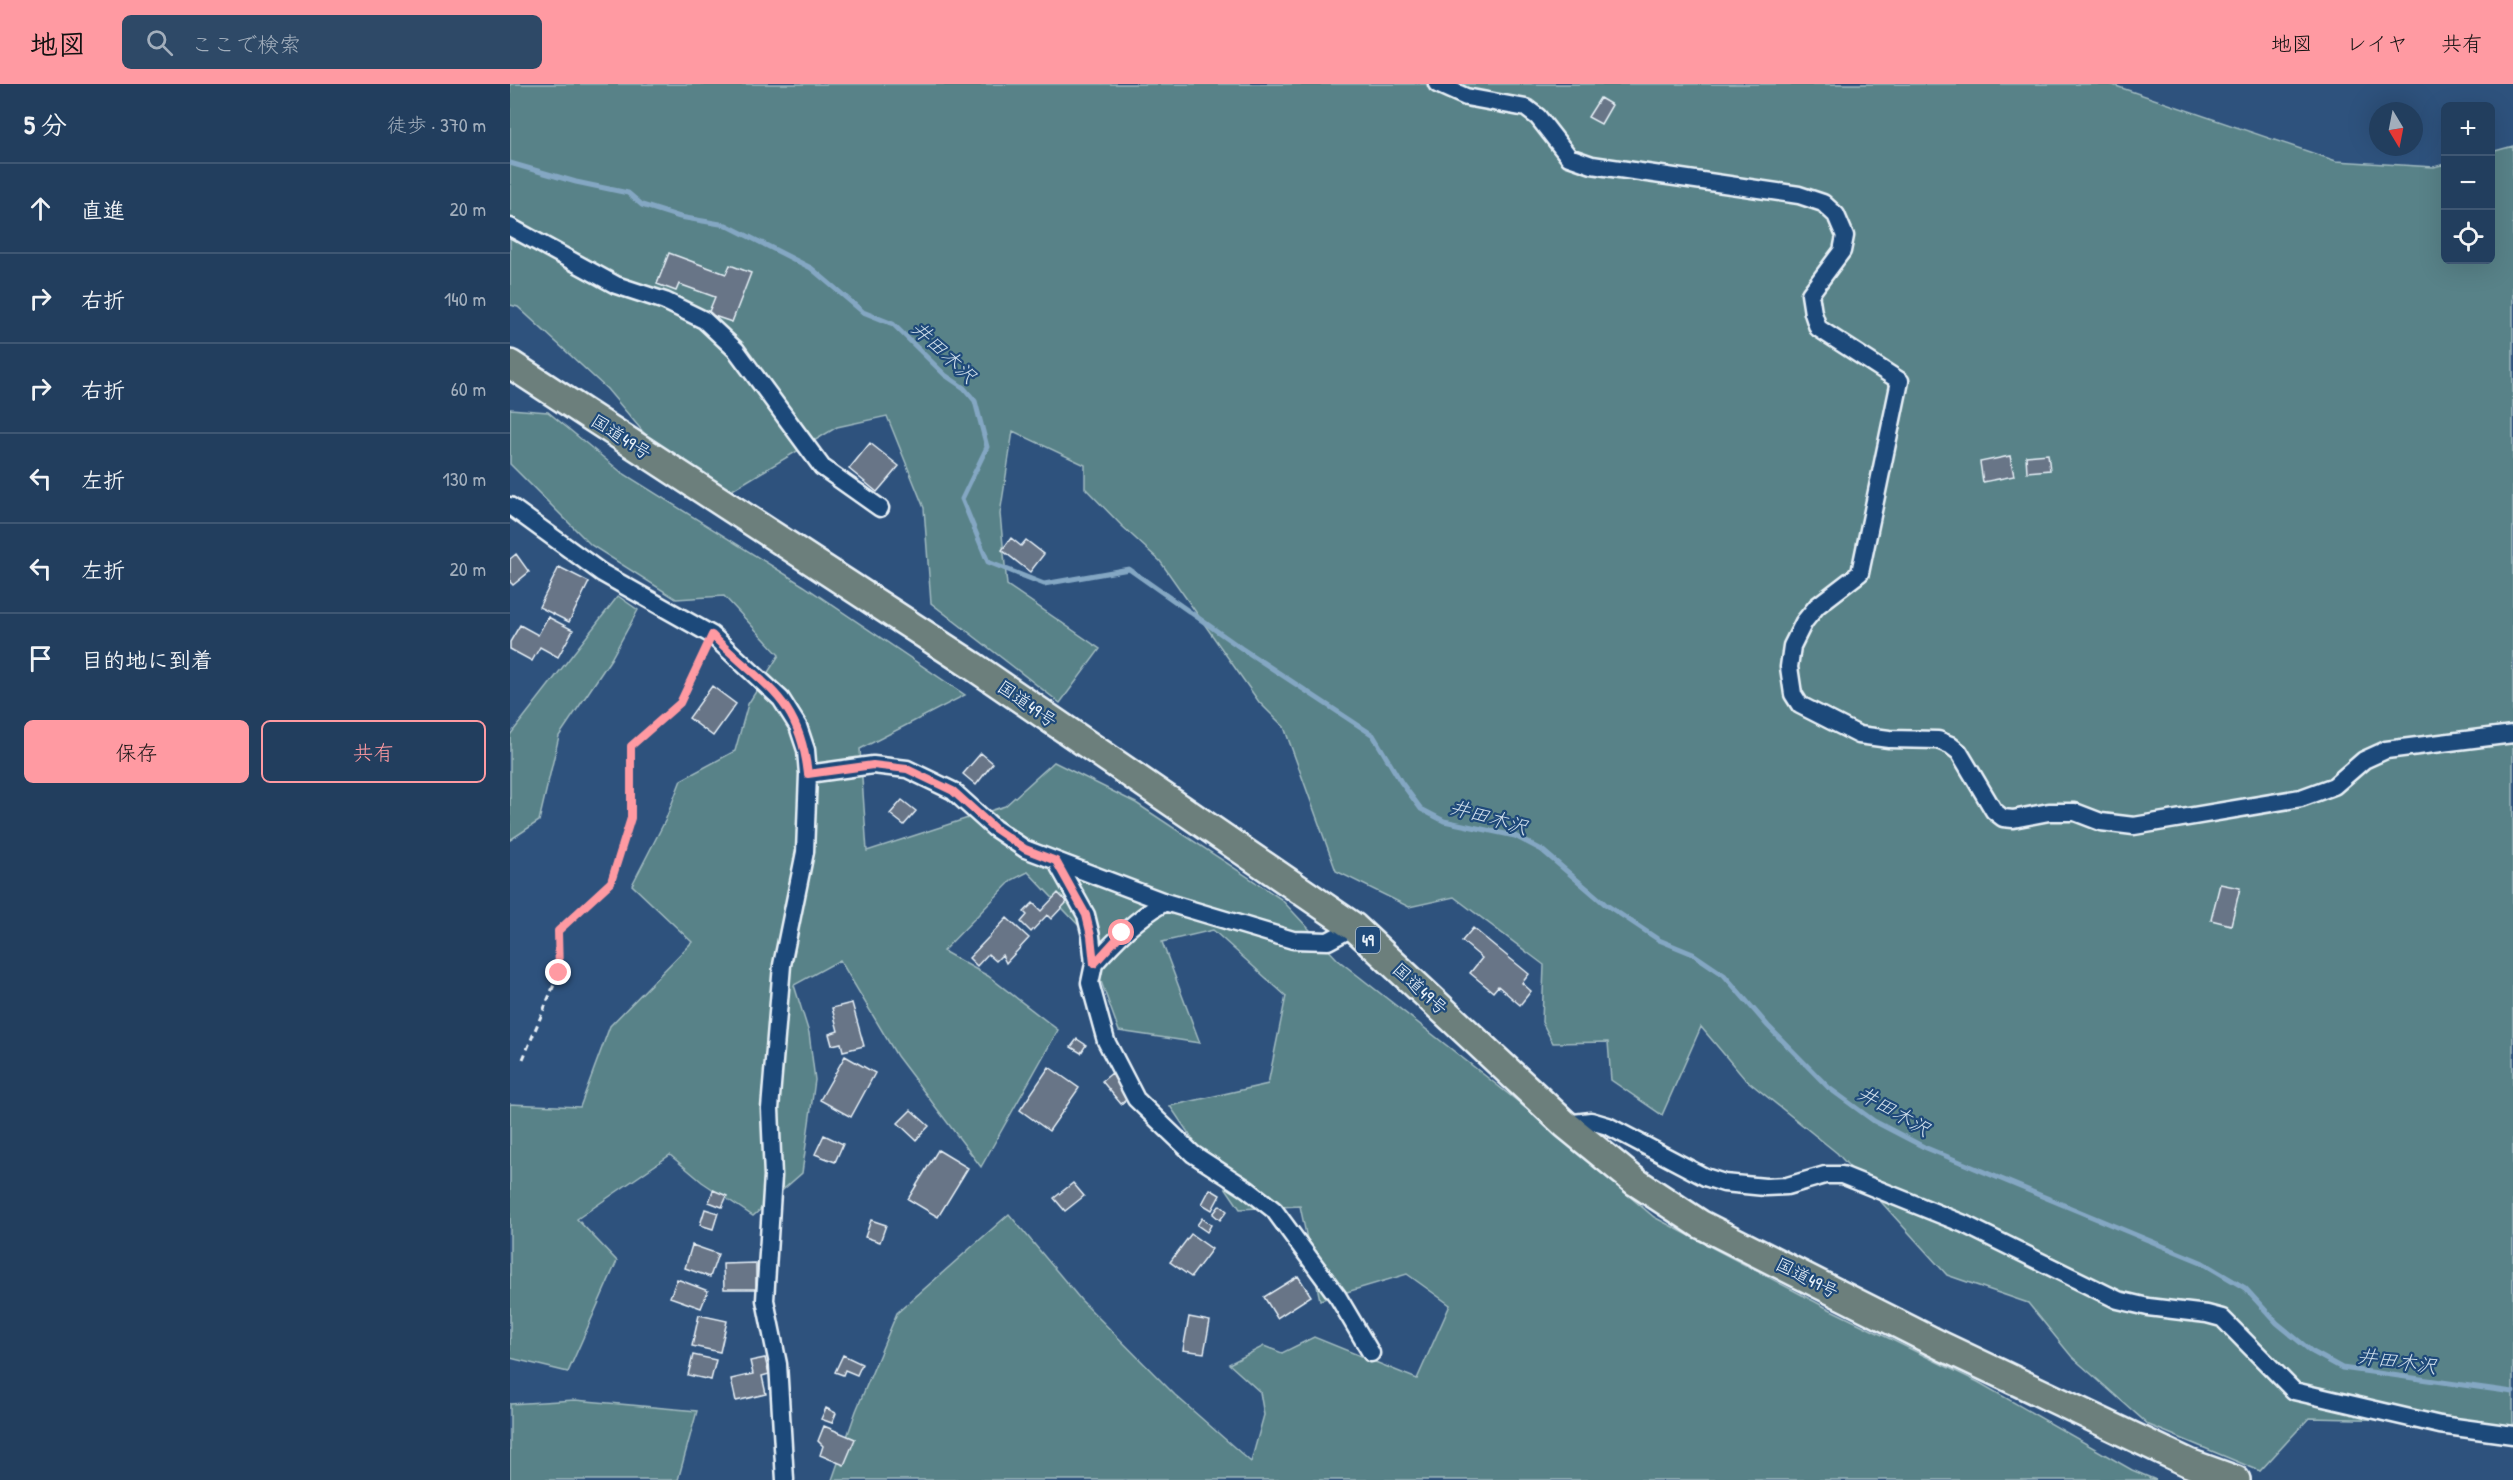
<!DOCTYPE html>
<html lang="ja">
<meta charset="utf-8">
<style>
body{margin:0;font-family:"Patrick Hand","Klee One",sans-serif;background:#2e4967;color:#f1f3f6}
.controls{position:absolute;right:18px;top:18px;display:grid;overflow:hidden;border-radius:9px;box-shadow:0 6px 24px #0002}
.controls button{width:54px;height:54px;display:grid;place-items:center;padding:0;border:0;border-bottom:2px solid #3f5773;background:#223e5e;color:#f1f3f6;font:30px sans-serif}
.compass{position:absolute;left:1859px;top:18px;width:54px;height:54px;border-radius:50%;background:#223e5e;box-shadow:0 6px 24px #0002;rotate:170deg}
.stop{position:absolute;width:18px;height:18px;margin:-14px;border:4px solid #ff9aa2;border-radius:50%;background:#fff}
.stop.end{background:#ff9aa2;border-color:#fff;box-shadow:0 2px 6px #0008}
.list{margin:0;padding:0;list-style:none}
h2{display:flex;justify-content:space-between;align-items:center;height:78px;margin:0;padding:0 24px;font-size:26px}
h2 small{font-size:20px;font-weight:400;color:#a2aebc}
.list li{display:grid;grid-template-columns:39px 1fr auto;gap:18px;align-items:center;box-sizing:border-box;height:90px;padding:0 24px;border-top:2px solid #3f5773}
.list b{display:block;font-size:22px;white-space:nowrap}
.list em{font-size:20px;font-style:normal;color:#a2aebc}
.actions{display:flex;gap:12px;padding:18px 24px}
.actions a{flex:1;padding:14px 0;border:2px solid #ff9aa2;border-radius:9px;text-align:center;font-size:21px;color:#ff9aa2}
.actions .main{background:#ff9aa2;color:#111}
.icon{flex:none;width:33px;height:33px;fill:none;stroke:currentColor;stroke-width:2;stroke-linecap:round;stroke-linejoin:round}
.map{position:relative;flex:none;width:2003px;height:1396px;overflow:hidden}
header{display:flex;align-items:center;gap:36px;box-sizing:border-box;height:84px;padding:0 30px;background:#ff9aa2;color:#111}
header strong{font-size:28px}
nav{display:flex;gap:33px;margin-inline-start:auto;font-size:21px}
.search{width:420px;height:54px;background:#2e4967;display:flex;align-items:center;gap:15px;box-sizing:border-box;padding:0 21px;border-radius:9px;color:#a2aebc;font-size:22px}
main{display:flex}
aside{flex:1;background:#223e5e}
.map>svg:first-child{display:block}
.green{fill:#598288;stroke:#a0bac0;stroke-width:1.5}
.lines{fill:none;stroke-linecap:round;stroke-linejoin:round}
.stream{stroke:#84a7c3;stroke-width:5}
.building{fill:#687487;stroke:#e8f1f8;stroke-width:1.5}
.minor-casing{stroke:#e8f1f8;stroke-width:21}
.trunk-casing{stroke:#e8f1f8;stroke-width:32}
.path{stroke:#e8f1f8;stroke-width:3;stroke-dasharray:6 4.5;stroke-linecap:butt}
.minor{stroke:#1f4a7a;stroke-width:16}
.trunk{stroke:#6c7f7c;stroke-width:27}
.route{stroke:#ff9aa2;stroke-width:8}
.labels{text-anchor:middle;stroke-width:4.5;stroke-linejoin:round;paint-order:stroke}
.shield{fill:#1f4a7a;stroke:#acbfd2;stroke-width:1.5}
.shield-label{font-size:16px;font-weight:bold;fill:#e8f1f8}
.street-label{font-size:18px;fill:#e8f1f8;stroke:#1f4a7a}
.water-label{font-size:20px;font-style:italic;fill:#cfdeeb;stroke:#1f4a7a}
</style>
<header>
<strong>地図</strong>
<div class="search"><svg class="icon" aria-label="search" viewBox="0 0 24 24"><circle cx="10" cy="10" r="6"/><path d="M15 15l6 6"/></svg>ここで検索</div>
<nav><a>地図</a><a>レイヤ</a><a>共有</a></nav>
</header>
<main>
<aside>
<h2>5 分<small>徒歩 · 370 m</small></h2>
<ul class="list">
<li><svg class="icon" aria-label="ahead" viewBox="0 0 24 24"><path d="M12 20V5M6 11l6-6 6 6"/></svg><div><b>直進</b></div><em>20 m</em></li>
<li><svg class="icon" aria-label="right" viewBox="0 0 24 24"><path d="M7 20v-9h11M14 6l5 5-5 5"/></svg><div><b>右折</b></div><em>140 m</em></li>
<li><svg class="icon" aria-label="right" viewBox="0 0 24 24"><path d="M7 20v-9h11M14 6l5 5-5 5"/></svg><div><b>右折</b></div><em>60 m</em></li>
<li><svg class="icon" aria-label="left" viewBox="0 0 24 24"><path d="M17 20v-9H6M10 6l-5 5 5 5"/></svg><div><b>左折</b></div><em>130 m</em></li>
<li><svg class="icon" aria-label="left" viewBox="0 0 24 24"><path d="M17 20v-9H6M10 6l-5 5 5 5"/></svg><div><b>左折</b></div><em>20 m</em></li>
<li><svg class="icon" aria-label="arrive" viewBox="0 0 24 24"><path d="M6 21V4h12l-3 4 3 4H6"/></svg><div><b>目的地に到着</b></div></li>
</ul>
<div class="actions"><a class="main">保存</a><a>共有</a></div>
</aside>
<div class="map">
<svg width="2003" height="1396" viewBox="0 0 2003 1396">
<rect width="100%" height="100%" fill="#2e527d"/>
<filter id="ink" filterUnits="userSpaceOnUse"><feTurbulence type="fractalNoise" baseFrequency=".0167" numOctaves="2"/><feDisplacementMap in="SourceGraphic" scale="12" xChannelSelector="R" yChannelSelector="G"/><feConvolveMatrix kernelMatrix="1 2 1 2 8 2 1 2 1" color-interpolation-filters="sRGB"/></filter>
<g filter="url(#ink)">
<!-- green -->
<path class="green" d="M0 0H1600L1826 77 1924 83 1935 80 1936 176H1980L1981 68 2003 62V1343L1939 1337 1799 1334 1750 1387 1639 1341 1562 1273 1518 1219 1437 1191 1327 1069 1234 994 1191 943 1152 1031 1101 996 1098 958 1043 959 1032 938 1034 881 944 813 899 823 826 787 774 643 749 618 650 477 612 442 575 404V381L503 347 490 430 497 501 590 565 550 619 421 519 414 424 377 332 327 343 214 411 156 375 97 305 8 223 0 221Z
M0 325 38 328 111 388 294 502 455 611 350 665 357 767 495 722 544 678 626 719 771 815 828 876 1006 1016 1144 1133 1315 1223 1468 1298 1622 1386 1646 1396H322L346 1327 387 1229 499 1130 571 1216 665 1311 741 1378 754 1331 750 1308 719 1280 754 1262 772 1269 804 1253 907 1295 940 1221 897 1190 810 1216 790 1122 730 1125 660 1022 758 1000 776 912 703 846 652 858 690 959 609 947 572 845 518 788 502 796 433 867 478 892 548 946 471 1083 387 972 330 876 284 901 299 949 305 996 292 1089 243 1132 192 1098 160 1071 67 1135 107 1177 58 1288 0 1274V1020L70 1023 100 942 182 858 122 801 155 737 171 696 225 667 238 620 269 571 214 512 166 515 81 461 0 380Z
M108 512 128 526 101 575 49 652 29 737 0 756V651Z
M65 1316 187 1327 168 1396H0V1320Z"/>
<g class="lines">
<!-- stream -->
<path class="stream" d="M0 79 66 98 118 109 132 121 170 133 216 141 301 184 353 228 383 240 435 291 454 304 465 317 477 363 452 415 478 478 534 500 619 485 731 564 863 651 891 698 911 725 934 737 1005 752 1032 766 1095 820 1149 856 1183 870 1214 891 1258 942 1319 1004 1364 1037 1414 1063 1691 1178 1735 1204 1767 1239 1801 1267 1832 1284 2003 1308"/>
</g>
<!-- building -->
<path class="building" d="M1090 14 1102 21 1091 40 1078 33Z
M159 169 216 190 220 181 241 189 222 238 198 230 205 213 169 200 166 207 147 200Z
M360 359 389 382 367 408 339 385Z
M1538 370 1540 386 1517 388 1516 372Z
M1500 372 1504 392 1473 398 1470 378Z
M501 454 511 462 516 456 534 470 520 488 492 466Z
M6 470 19 488 3 501 0 498V475Z
M49 483 79 498 59 538 29 523Z
M38 533 63 546 48 573 30 563 22 577 0 565V558L10 541 28 551Z
M202 602 226 620 203 652 179 634Z
M471 669 483 679 466 701 453 690Z
M392 716 406 727 394 741 380 730Z
M1710 800 1730 804 1721 841 1701 836Z
M548 809 557 818 541 835 537 831 521 848 511 838 517 831 514 828 523 819 531 827Z
M497 834 519 854 496 879 492 871 486 877 478 870 467 882 459 874Z
M963 844 1019 890 1012 899 1021 907 1010 921 988 902 983 908 960 889 972 874 952 857Z
M342 919 354 962 333 967 331 959 322 961 319 950 328 947 322 924Z
M567 955 576 961 571 969 561 963Z
M335 972 365 989 341 1033 310 1016Z
M539 983 569 1004 539 1047 510 1026Z
M602 989 621 1012 611 1020 592 997Z
M401 1026 419 1042 406 1056 388 1039Z
M314 1051 333 1060 325 1078 305 1070Z
M428 1066 458 1084 428 1133 398 1115Z
M563 1099 574 1112 555 1127 544 1114Z
M700 1105 710 1111 702 1126 692 1120Z
M203 1106 217 1112 212 1123 199 1118Z
M710 1121 717 1127 710 1136 703 1130Z
M195 1125 208 1129 203 1145 190 1141Z
M692 1134 701 1141 697 1148 687 1141Z
M361 1136 376 1141 370 1158 355 1153Z
M681 1150 702 1165 681 1193 660 1178Z
M182 1161 208 1170 200 1193 175 1184Z
M246 1179V1205H214L213 1180Z
M788 1192 801 1212 767 1234 754 1213Z
M167 1195 198 1207 191 1224 160 1213Z
M189 1231 217 1237 210 1268 182 1262Z
M679 1233 700 1237 694 1269 673 1266Z
M183 1271 206 1276 201 1296 178 1291Z
M333 1271 352 1280 347 1291 335 1286 333 1291 325 1288Z
M255 1274 259 1290 252 1292 256 1310 226 1317 221 1295 243 1290 240 1277Z
M316 1324 326 1329 322 1339 311 1335Z
M314 1342 345 1355 334 1381 310 1371 313 1362 308 1357Z"/>
<g class="lines">
<defs>
<path id="minor" d="M927 0 956 13 1016 24 1028 33 1059 73 1082 81 1289 111 1313 119 1326 131 1335 152 1332 167 1300 210 1303 229 1308 244 1390 297 1350 489 1307 522 1294 538 1282 562 1279 583 1283 610 1290 621 1349 651 1379 655 1428 656 1440 661 1449 668 1484 727 1493 734 1503 735 1539 728H1565L1591 738 1624 742 1791 714 1824 702 1854 676 1876 666 2003 650
M0 143 106 201 155 217 194 236 226 266 312 383 370 424
M0 422 92 489 202 551 271 615 288 642 296 666 298 690 295 768 272 881 260 1025 263 1092 255 1216 268 1280 275 1396
M298 690 363 681 397 685 443 707 484 744 515 765 655 818 783 856 818 857 844 843
M546 777 576 831 581 852 584 880C606 855 626 835 655 818
M584 880 580 899 596 957 626 1015 683 1070 737 1105 764 1126 828 1213 861 1269
M1055 1040 1081 1037 1098 1042 1195 1093 1214 1099 1255 1103 1277 1102 1315 1091H1332L1454 1140 1608 1216 1638 1223 1697 1230 1712 1234 1784 1307 1930 1341 2003 1351"/>
<path id="trunk" d="M0 280 463 582 844 843 1055 1040 1126 1098 1190 1140 1434 1263 1679 1379 1726 1396"/>
</defs>
<!-- minor casing -->
<use href="#minor" class="minor-casing"/>
<!-- trunk casing -->
<use href="#trunk" class="trunk-casing"/>
<!-- path -->
<path class="path" d="M13 975 49 889 48 847 101 798 121 734V662L170 619 195 567"/>
<!-- minor -->
<use href="#minor" class="minor"/>
<!-- trunk -->
<use href="#trunk" class="trunk"/>
</g>
</g>
<g class="lines" filter="url(#ink)">
<!-- route -->
<path class="route" d="M49 889 48 847 101 798 121 734V662L170 619 202 551C252 602 289 611 298 690L363 681 397 685 443 707 484 744 515 765 546 777 576 831 581 852 584 880 612 849"/>
</g>
<g class="labels">
<!-- shield labels -->
<rect class="shield" x="846" y="843" width="24" height="26" rx="4.5"/>
<g class="shield-label">
<text x="858" y="862">49</text>
</g>
<!-- street labels -->
<g class="street-label">
<text transform="translate(111 353) rotate(33)" y="6">国道49号</text>
<text transform="translate(517 620) rotate(35)" y="6">国道49号</text>
<text transform="translate(910 905) rotate(43)" y="6">国道49号</text>
<text transform="translate(1297 1194) rotate(27)" y="6">国道49号</text>
</g>
<!-- water labels -->
<g class="water-label">
<text transform="translate(434 268) rotate(43)" y="7">井田木沢</text>
<text transform="translate(979 733) rotate(16)" y="7">井田木沢</text>
<text transform="translate(1384 1027) rotate(30)" y="7">井田木沢</text>
<text transform="translate(1887 1277) rotate(8)" y="7">井田木沢</text>
</g>
</g>
</svg>
<div class="controls">
<button>+</button>
<button>−</button>
<button><svg class="icon" aria-label="locate" viewBox="0 0 24 24"><circle cx="12" cy="12" r="6"/><path d="M12 2v4M12 18v4M2 12h4M18 12h4"/></svg></button>
</div>
<svg class="compass" viewBox="-18 -18 36 36"><path d="M0-13l5 13h-10z" fill="#e53935"/><path d="M0 13l5-13h-10z" fill="#a2aebc"/></svg>
<div class="stop" style="left:612px;top:849px"></div>
<div class="stop end" style="left:49px;top:889px"></div>
</div>
</main>
